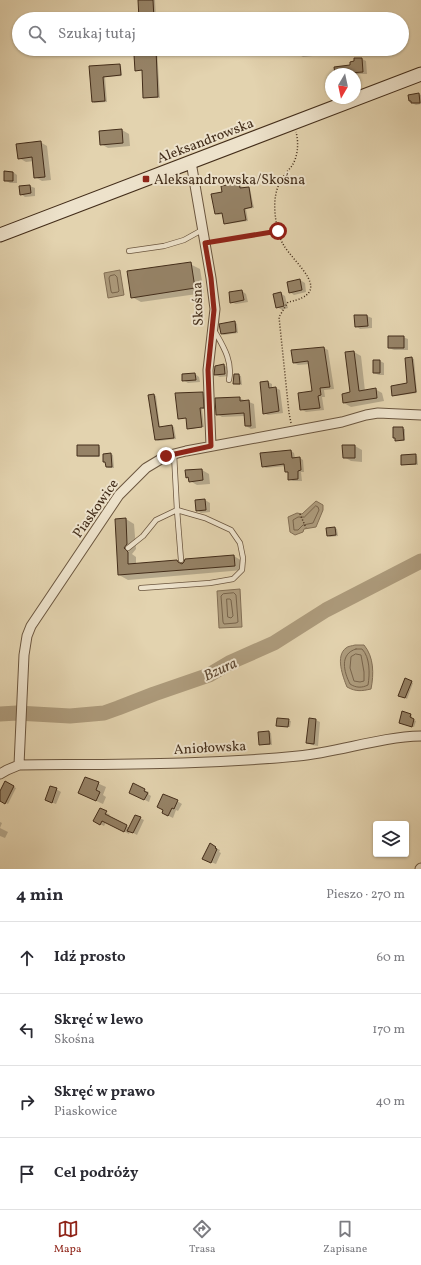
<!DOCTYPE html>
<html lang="pl">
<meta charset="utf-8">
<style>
body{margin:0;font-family:Vollkorn,serif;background:#f7f7f7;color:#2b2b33}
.controls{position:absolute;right:12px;bottom:12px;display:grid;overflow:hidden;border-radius:4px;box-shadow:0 1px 3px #0004}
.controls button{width:36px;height:36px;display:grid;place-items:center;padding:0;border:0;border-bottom:1px solid #e1e1e2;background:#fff;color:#2b2b33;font:20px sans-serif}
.compass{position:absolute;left:325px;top:68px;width:36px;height:36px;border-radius:50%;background:#fff;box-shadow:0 1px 3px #0004;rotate:189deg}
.stop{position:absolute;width:12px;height:12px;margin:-9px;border:3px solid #8f2418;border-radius:50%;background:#fff}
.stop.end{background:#8f2418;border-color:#fff;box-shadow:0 1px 4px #0008}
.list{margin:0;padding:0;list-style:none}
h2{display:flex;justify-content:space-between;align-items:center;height:52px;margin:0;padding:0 16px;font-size:17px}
h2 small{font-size:13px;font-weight:400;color:#7c7c81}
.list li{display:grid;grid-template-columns:26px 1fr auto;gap:12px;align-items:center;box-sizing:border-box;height:72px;padding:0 16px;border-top:1px solid #e1e1e2}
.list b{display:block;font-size:15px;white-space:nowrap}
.list p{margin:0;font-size:13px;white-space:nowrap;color:#7c7c81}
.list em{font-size:13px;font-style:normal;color:#7c7c81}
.icon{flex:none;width:22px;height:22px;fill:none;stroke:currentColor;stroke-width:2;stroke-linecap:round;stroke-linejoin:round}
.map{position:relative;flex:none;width:421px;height:869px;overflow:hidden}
.search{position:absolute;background:#fff;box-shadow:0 1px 3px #0004;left:12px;right:12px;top:12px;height:44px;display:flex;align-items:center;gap:10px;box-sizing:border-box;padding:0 14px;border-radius:22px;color:#7c7c81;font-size:15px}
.sheet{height:340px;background:#fff}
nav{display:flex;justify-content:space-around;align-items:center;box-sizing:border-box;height:56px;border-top:1px solid #e1e1e2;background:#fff;font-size:11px;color:#7c7c81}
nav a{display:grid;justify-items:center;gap:2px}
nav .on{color:#8f2418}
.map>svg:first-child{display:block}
.water{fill:#ad9b7c;stroke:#836f55}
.shadow{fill:#0003}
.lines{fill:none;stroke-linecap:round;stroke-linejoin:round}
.shore{stroke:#78644b;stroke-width:1}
.river{stroke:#ad9b7c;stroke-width:15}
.building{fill:#968367;stroke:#432d1a}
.lane-casing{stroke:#6b563f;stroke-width:6}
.street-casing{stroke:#6b563f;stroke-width:11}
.secondary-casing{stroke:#432d1a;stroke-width:15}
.path{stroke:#432d1a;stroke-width:1.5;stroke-dasharray:1 2;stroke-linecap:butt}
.lane{stroke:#ede2cb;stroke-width:4.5}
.street{stroke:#ede2cb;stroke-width:9}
.secondary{stroke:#ede2cb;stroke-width:13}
.route{stroke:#8f2418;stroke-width:5}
.poi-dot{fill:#8f2418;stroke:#ede2cb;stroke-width:1.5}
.labels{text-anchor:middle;stroke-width:4;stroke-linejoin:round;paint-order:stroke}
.street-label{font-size:14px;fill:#432d1a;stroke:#ede2cb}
.poi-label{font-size:14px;fill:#432d1a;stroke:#ede2cb;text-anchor:start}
.water-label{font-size:15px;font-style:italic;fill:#5e4832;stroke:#ede2cb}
</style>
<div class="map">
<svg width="421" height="869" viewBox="0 0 421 869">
<rect width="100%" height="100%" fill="#e3d3af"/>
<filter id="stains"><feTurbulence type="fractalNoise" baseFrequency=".005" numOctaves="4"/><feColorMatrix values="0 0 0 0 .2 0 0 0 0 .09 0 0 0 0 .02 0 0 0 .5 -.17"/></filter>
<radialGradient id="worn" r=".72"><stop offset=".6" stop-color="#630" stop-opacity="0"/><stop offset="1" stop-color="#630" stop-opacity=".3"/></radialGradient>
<!-- water -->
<path class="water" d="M120 270 124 295 108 298 104 273Z
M316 501 323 505V510L316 527 304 529 303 532 295 535 290 532 288 517 297 513 302 514Z
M240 589 242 627 219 628 217 591Z
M355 645H364C374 657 374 674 371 689 362 691 356 692 347 687 343 677 335 656 346 648 348 646 352 646 355 645Z"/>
<!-- shadow -->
<path class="shadow" d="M139 0H155L156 19H140Z
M141 49H157L160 98H146L144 97 143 71 136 70 142 55Z
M296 49H313V56L303 57 296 53Z
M362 59 366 61 367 74H336V68L351 66Z
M119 65 121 66 122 76 105 77 107 102 94 103 93 101 90 67Z
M419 94 421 95V104L416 105 412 103 410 101Z
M122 130 129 134 130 146 108 148 101 144 100 132Z
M40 142 47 146 51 180 42 181 35 177 34 161 26 162 19 158Z
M13 172 17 175V183H10L5 180Z
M239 184 241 185 242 189 249 188 250 189 254 208 246 209 248 221 227 224 225 223 223 214 218 215 216 214 223 193Z
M30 186 35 188V196L25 197 21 194 20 187Z
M190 264 200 269 204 293 141 302 132 297Z
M300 280 305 283 306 292 294 295 290 292Z
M242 291 246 294 248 302 236 304 231 302Z
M280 293 285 296 288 308 282 310 277 307Z
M355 316H367L372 318V328L360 329 356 326Z
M235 322 237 324 238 333 224 335 222 334Z
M403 337 408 339V350H394L389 348Z
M324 348 328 350 334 389 324 390 325 397H322L324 410 306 412 301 409 314 392 310 364 298 365 294 363Z
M354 352 361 356 365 391 375 389 382 393 384 401 351 407 344 403 351 393Z
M412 358 414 359 417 393 395 396 393 395 409 384Z
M380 361 384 363V375H379L374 373Z
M224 365 228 368 229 376 220 377 215 375Z
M195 374 199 377 200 382 188 383 183 380Z
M235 375 241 376 242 385 234 384Z
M268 382 272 384V388H276L280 390 283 413 268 415 264 413 261 383Z
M203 393 204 394 205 409H202L204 427 190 429 188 428 187 418H179Z
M154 395 156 396 160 428 172 426 174 427 176 439 158 441 156 440Z
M239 398 254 404 256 428 251 429 246 426 245 416 222 417 217 414Z
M394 428 405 429V441L396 440Z
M98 446 100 447V457H80L78 456Z
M355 446 362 450V462L351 461 344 457Z
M291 451 294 453 295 458H300L303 460 304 472H301L302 481H293L289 479V473L286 471V466L266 468 263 466Z
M111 454 113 455 114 468H108L107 467 104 455Z
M415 455 417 456 418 465H404L402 464Z
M202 470 209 474 210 484 197 485 190 481 189 479 187 477Z
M205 500 210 503V512L201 513 197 510Z
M126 519 134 524 136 549 132 554 136 557V564L177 561 182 564 234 556 242 561 243 570 128 580 119 575Z
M335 528 337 529 338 536 330 537 328 536Z
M411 682 413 683 407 699 401 696Z
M410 714 412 716 411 719 416 721 414 727 400 723Z
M278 719 291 721 290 727 279 726Z
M316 720 320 722 318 746 312 745 307 743Z
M269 732 271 733 272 745H262L260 744Z
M86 778 106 787 103 795 106 797 103 804 79 793Z
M5 782 16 788 8 804 0 800V793Z
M56 789 61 792 56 804 51 802Z
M144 790 149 792 148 794 151 796 149 802 135 795Z
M177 801 182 804 178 811 176 810 173 818 163 813Z
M100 809 110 815 109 817 130 828 135 816 144 820 137 835 130 831 129 834 106 822 104 826 94 821Z
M0 822 2 823 0 828 8 832 5 838 0 836Z
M210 845 220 850 219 852 221 853 216 864 208 861Z"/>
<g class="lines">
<!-- shore -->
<path class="shore" d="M115 275 117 277 119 291 118 292 112 293 111 291 109 278 110 276Z
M316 506 318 507 319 510 313 523 303 525 298 530H294L293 520 298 517H304Z
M234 593 236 595 238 622 236 623 224 624 223 622 221 596 223 594Z
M227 599H230L231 600 233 616 231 618 228 617Z
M356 649H362C370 657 370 674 368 685 362 688 356 688 350 684 344 672 339 654 356 649Z
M356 654 361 655 364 672V681L360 682 354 681 350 668 351 657Z"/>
<!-- river -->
<path class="river" d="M0 714 17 713 70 716 104 713 118 708 154 694 209 675 231 662 274 643 326 610 421 561"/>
</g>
<!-- building -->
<path class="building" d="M138 0H153L154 19H139Z
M140 49H156L158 97 143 98 142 70 135 71 134 55 141 54Z
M354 58H362L363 72 335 74 334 67 350 65V62L354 61Z
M120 64 121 75 103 77 105 101 92 102 89 66Z
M419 93 420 103H411V101H409L408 95Z
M122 129 123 143 100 145 99 131Z
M41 141 45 177 34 178 32 157 18 159 16 144Z
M4 171 13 172V181H4Z
M239 183 240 188 249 187 252 207 244 209 246 220 224 224 222 213 215 214 211 194 222 192 221 186Z
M30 185 31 193 20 195 19 186Z
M191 262 195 288 131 298 127 271Z
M300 279 302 290 289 293 287 282Z
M242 290 244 300 230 303 229 292Z
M281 292 284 306 276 308 273 294Z
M354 315H367L368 326 355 327Z
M235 321 236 332 221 334 219 324Z
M388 336H404V348H388Z
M324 347 330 387 320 388 321 395 318 396 320 408 300 410 298 393 312 391 308 361 293 363 291 350Z
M354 351 359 391 376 388 377 398 343 403 342 394 350 392 345 352Z
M412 357 416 392 392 396 391 386 407 383 405 358Z
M373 360H380V373H373Z
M224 364 225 374 214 375 215 366Z
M195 373 196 380 182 381V374Z
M234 374H239L240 384H233Z
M268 381 269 388 276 387 279 411 263 414 260 382Z
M203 392 204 408H200L202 427 187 429 186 418 178 419 175 393Z
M154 394 159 427 172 425 174 438 155 440 148 395Z
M240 397V401L249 400 251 426H245L244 413 216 415 215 398Z
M393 427H403L404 440 395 441V438H393Z
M77 445H99V456H77Z
M342 445H355V458H343Z
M291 450 292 458 300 457 301 470 298 471V479L288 480V472H285L284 464 262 467 260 453Z
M111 453 112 467H106L105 462H103V454Z
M416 454V464L401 465V455Z
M202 469 203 480 189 482 188 477 186 478 185 470Z
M205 499 206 510 196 511 195 500Z
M126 518 127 544 124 548 128 552V564L177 560 178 562 182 564 184 562 185 559 234 555 235 566 118 575 115 519Z
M335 527 336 535 327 536 326 528Z
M405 678 412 681 405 698 398 696Z
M402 711 411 714 410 717 414 719 412 727 399 723Z
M277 718 289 719 288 727 276 726Z
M309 718 316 719 314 744 306 743Z
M269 731 270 744 259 745 258 732Z
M85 777 99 782 96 790 100 792 96 801 78 793Z
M5 781 14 786 5 804 0 801V791Z
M133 783 145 789 144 791 148 793 144 800 129 793Z
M50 786 57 788 52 803 45 800Z
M163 794 178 800 174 809 172 808 168 816 162 813 163 810 157 807Z
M100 808 107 811 105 814 127 825 124 832 102 821 100 825 93 821Z
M135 815 141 817 133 833 127 831Z
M210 843 216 847 215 848 217 849 211 863 202 859Z"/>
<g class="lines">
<defs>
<path id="lane" d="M129 251 164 246 184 240 202 230
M214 330C223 346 233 361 229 380
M174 454 177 510 181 560
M128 548 143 536 156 520 177 510 205 518 231 530 240 543 243 558 242 570 233 579 210 583 141 588"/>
<path id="street" d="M191 162 211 278 215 309 208 370 211 446
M19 765 24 655 27 636 31 626 119 495 146 468 166 456 186 451 342 422 366 415 378 413 421 415
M0 774 7 770 19 765C112 764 206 765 298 756 340 752 379 737 421 736
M420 869 421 868"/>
<path id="secondary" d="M0 235 421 74"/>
</defs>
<!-- lane casing -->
<use href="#lane" class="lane-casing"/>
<!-- street casing -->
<use href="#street" class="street-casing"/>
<!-- secondary casing -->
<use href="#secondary" class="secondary-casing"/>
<!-- path -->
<path class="path" d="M213 241 278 231
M291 423 289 413 279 317 288 302C336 293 295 265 283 244 280 239 278 232 277 227 274 211 273 196 280 182 283 176 287 172 291 167 298 158 299 143 296 132
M300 514 306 528"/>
<!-- lane -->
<use href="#lane" class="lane"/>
<!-- street -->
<use href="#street" class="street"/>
<!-- secondary -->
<use href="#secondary" class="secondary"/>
</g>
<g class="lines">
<!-- route -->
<path class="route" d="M166 456 211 446 208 370 214 310 211 278 205 243 278 231"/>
</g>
<!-- markers -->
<rect class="poi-dot" x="142" y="175" width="8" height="8" rx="2"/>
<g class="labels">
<!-- street labels -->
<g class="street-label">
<text transform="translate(205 140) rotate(-21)" y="5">Aleksandrowska</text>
<text transform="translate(197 304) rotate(-92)" y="5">Skośna</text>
<text transform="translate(95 508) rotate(-55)" y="5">Piaskowice</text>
<text transform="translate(210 747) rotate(-3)" y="5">Aniołowska</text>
</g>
<!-- poi labels -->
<g class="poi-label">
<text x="154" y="184">Aleksandrowska/Skośna</text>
</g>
<!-- water labels -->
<g class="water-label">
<text transform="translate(220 669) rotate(-25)" y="5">Bzura</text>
</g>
</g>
<rect width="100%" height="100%" filter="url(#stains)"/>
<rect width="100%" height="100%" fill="url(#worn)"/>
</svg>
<div class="controls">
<button><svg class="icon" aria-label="layers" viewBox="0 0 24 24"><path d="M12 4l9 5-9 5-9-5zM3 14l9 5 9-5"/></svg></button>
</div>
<svg class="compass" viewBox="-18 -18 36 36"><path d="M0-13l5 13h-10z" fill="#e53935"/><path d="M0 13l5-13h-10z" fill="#7c7c81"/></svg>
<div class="stop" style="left:278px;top:231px"></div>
<div class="stop end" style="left:166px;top:456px"></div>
<div class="search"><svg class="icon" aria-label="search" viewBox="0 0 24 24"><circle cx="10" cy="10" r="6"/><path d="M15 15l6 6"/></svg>Szukaj tutaj</div>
</div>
<section class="sheet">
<h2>4 min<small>Pieszo · 270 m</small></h2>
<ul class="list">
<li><svg class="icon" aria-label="ahead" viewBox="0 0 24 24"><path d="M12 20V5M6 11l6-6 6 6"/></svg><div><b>Idź prosto</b></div><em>60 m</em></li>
<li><svg class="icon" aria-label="left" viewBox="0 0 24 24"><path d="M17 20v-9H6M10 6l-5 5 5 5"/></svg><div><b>Skręć w lewo</b><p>Skośna</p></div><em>170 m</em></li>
<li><svg class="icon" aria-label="right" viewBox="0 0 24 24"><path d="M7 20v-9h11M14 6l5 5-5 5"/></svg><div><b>Skręć w prawo</b><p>Piaskowice</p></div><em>40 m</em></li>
<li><svg class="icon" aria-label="arrive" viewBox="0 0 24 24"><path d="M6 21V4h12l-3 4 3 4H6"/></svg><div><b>Cel podróży</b></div></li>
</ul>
</section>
<nav>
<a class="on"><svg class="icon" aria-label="map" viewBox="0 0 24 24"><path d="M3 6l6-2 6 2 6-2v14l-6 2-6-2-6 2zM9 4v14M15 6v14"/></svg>Mapa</a>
<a><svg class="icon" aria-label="directions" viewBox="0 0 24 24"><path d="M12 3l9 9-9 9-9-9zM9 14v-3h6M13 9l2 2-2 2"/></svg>Trasa</a>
<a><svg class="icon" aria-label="saved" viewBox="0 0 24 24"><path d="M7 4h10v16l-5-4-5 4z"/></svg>Zapisane</a>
</nav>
